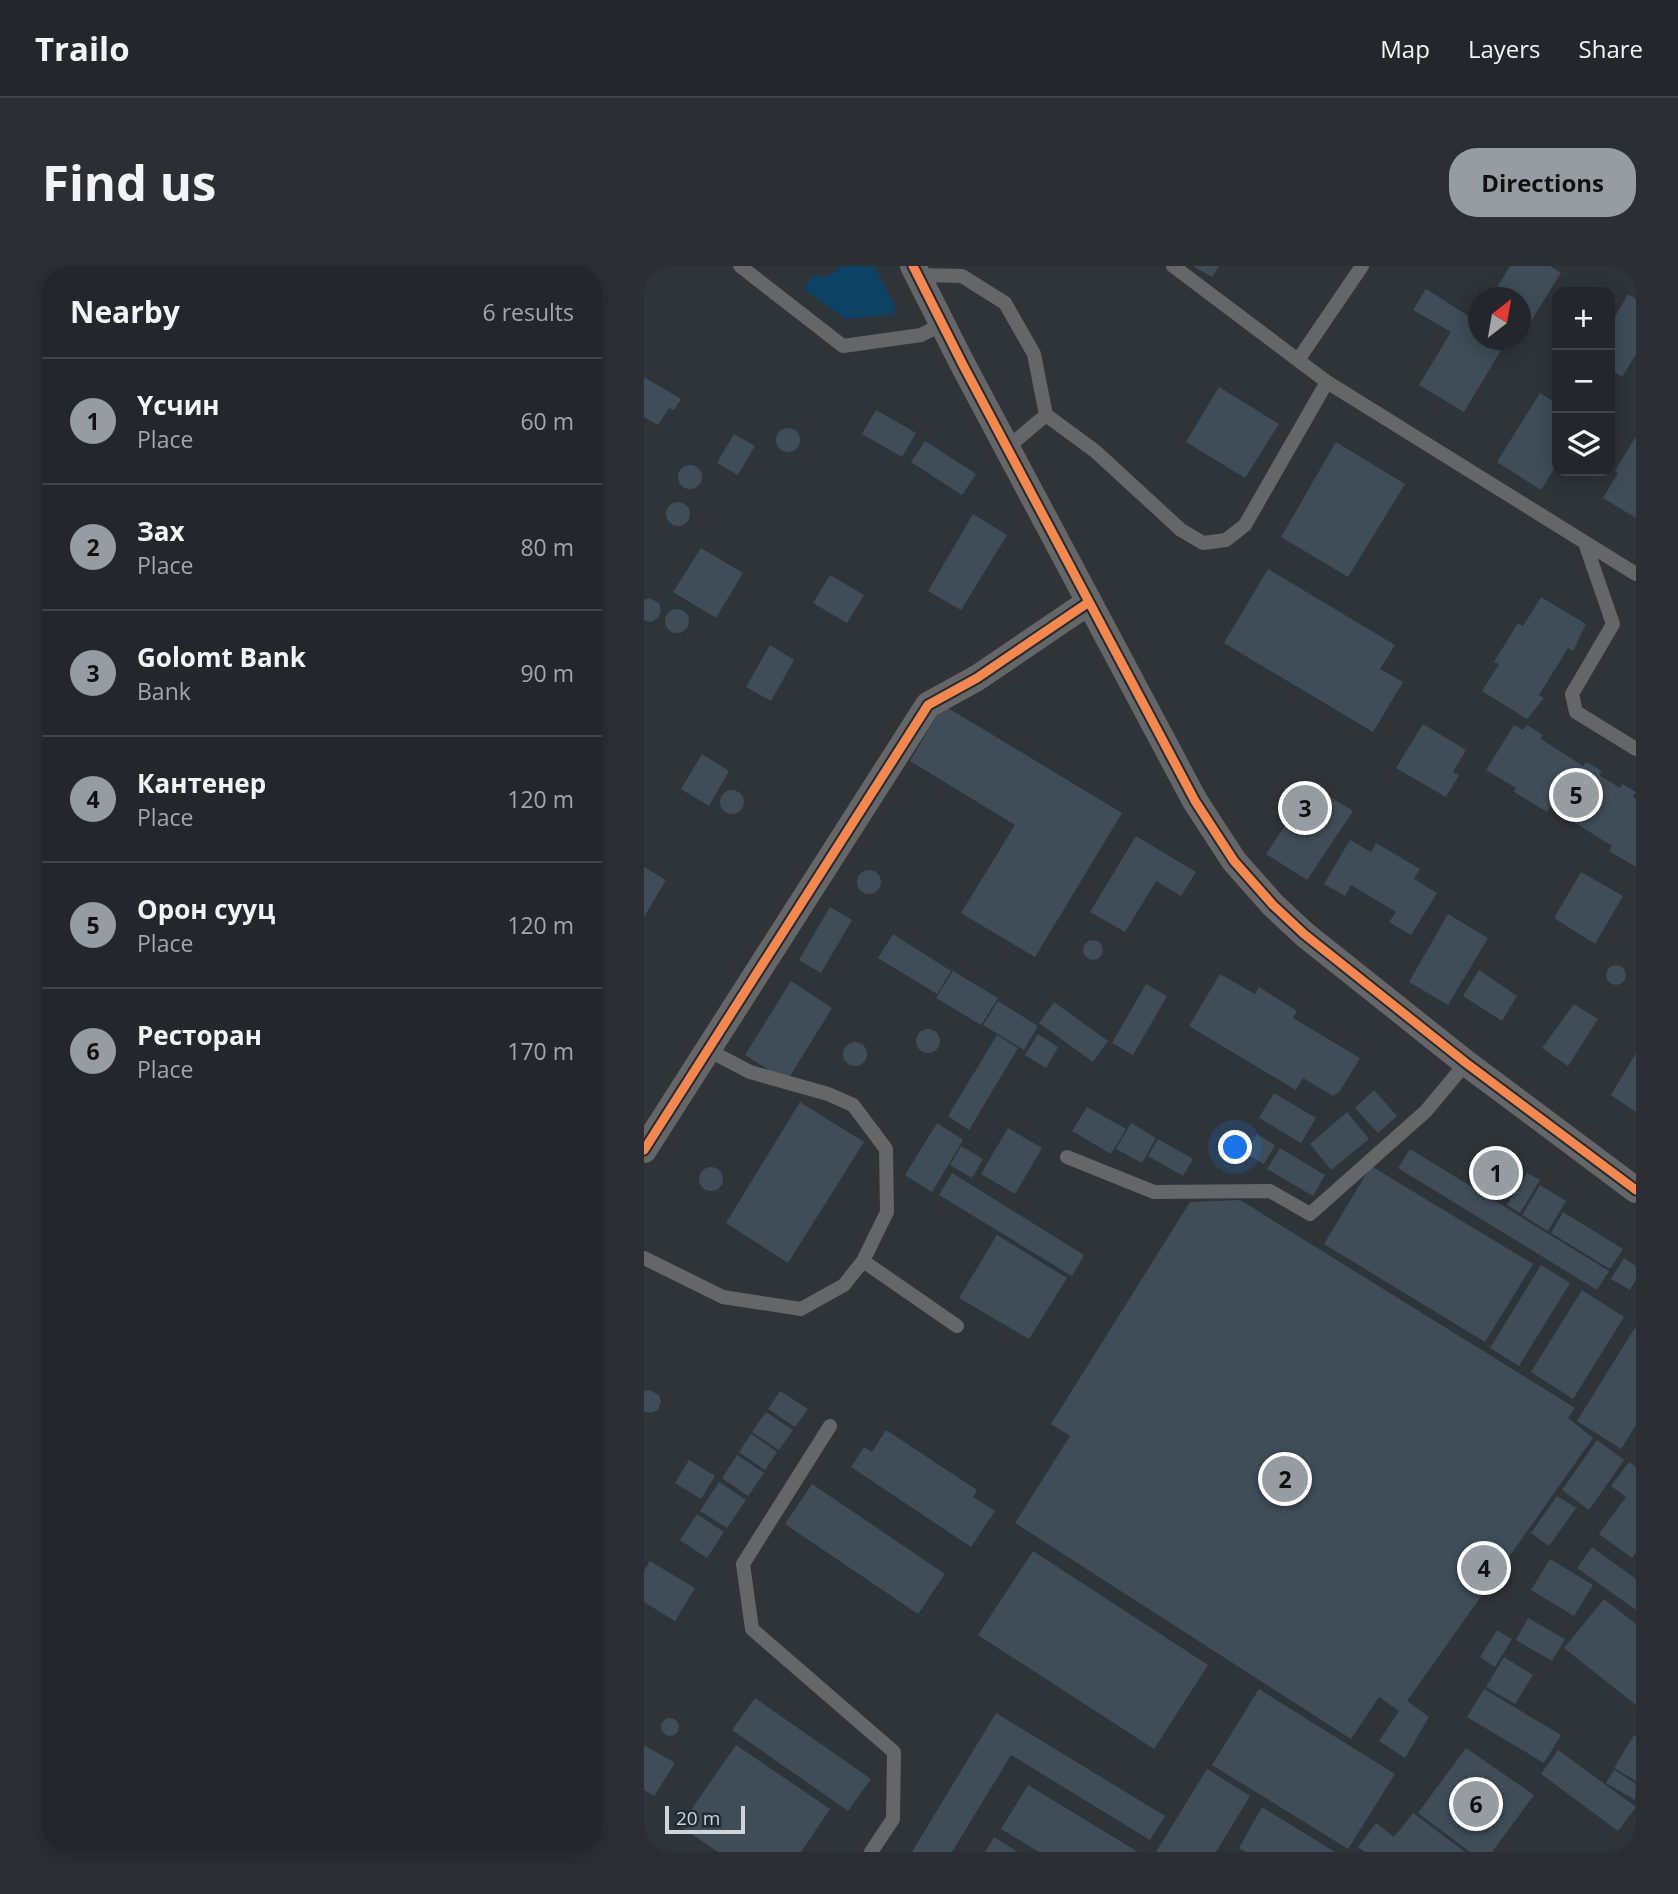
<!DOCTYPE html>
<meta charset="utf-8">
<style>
body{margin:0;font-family:"Open Sans",sans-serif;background:#2b2f33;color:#f1f3f6}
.controls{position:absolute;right:21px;top:21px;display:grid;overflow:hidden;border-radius:14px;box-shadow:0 4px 18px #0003}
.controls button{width:63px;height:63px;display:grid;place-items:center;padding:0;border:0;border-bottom:2px solid #404447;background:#23272b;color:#f1f3f6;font:35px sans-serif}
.compass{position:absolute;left:824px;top:21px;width:63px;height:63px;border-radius:50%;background:#23272b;box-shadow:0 4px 18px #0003;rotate:31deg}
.scale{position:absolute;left:21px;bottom:18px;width:80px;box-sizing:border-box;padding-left:7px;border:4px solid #ced5da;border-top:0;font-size:19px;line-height:24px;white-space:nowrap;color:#ced5da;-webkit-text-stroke:5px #212b33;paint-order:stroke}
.you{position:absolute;left:592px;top:882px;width:24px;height:24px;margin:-18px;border:5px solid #fff;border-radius:50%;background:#1a73e8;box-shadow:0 0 0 10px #1a73e833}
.badge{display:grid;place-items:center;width:46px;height:46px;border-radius:50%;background:#969da2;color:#111;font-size:23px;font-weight:700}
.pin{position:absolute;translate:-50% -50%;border:4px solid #fff;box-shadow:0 2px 7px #0006}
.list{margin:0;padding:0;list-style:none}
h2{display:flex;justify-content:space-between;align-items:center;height:91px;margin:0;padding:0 28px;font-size:30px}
h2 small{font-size:23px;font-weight:400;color:#a3a5a9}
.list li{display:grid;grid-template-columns:46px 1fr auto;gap:21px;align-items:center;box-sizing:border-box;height:126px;padding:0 28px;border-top:2px solid #404447}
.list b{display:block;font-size:26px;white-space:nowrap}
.list p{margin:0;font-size:23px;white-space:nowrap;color:#a3a5a9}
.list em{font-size:23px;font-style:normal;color:#a3a5a9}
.icon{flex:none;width:38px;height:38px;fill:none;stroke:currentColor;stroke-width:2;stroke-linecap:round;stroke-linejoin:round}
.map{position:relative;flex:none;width:992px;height:1586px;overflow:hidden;border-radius:28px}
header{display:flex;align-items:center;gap:42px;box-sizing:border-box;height:98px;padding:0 35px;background:#23272b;border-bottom:2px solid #404447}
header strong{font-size:33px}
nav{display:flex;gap:38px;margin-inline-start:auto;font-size:24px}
.intro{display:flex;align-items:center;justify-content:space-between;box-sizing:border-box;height:168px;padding:0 42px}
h1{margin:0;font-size:49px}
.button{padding:18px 32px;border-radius:28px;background:#969da2;color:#111;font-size:24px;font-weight:700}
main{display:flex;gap:42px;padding:0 42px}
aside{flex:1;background:#23272b;border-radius:28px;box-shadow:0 4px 18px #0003}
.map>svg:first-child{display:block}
.green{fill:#0c4263}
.building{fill:#3e4d58}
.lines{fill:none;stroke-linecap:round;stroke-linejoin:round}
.service{stroke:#646668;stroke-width:14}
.minor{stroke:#646668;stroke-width:26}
.cycleway-casing{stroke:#212b33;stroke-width:13}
.cycleway{stroke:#f5874c;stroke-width:9}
</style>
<header>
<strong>Trailo</strong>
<nav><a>Map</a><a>Layers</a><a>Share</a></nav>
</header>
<div class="intro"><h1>Find us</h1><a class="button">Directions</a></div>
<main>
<aside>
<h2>Nearby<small>6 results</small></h2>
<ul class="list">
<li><span class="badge">1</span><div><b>Үсчин</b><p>Place</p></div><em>60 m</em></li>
<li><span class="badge">2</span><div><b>Зах</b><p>Place</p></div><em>80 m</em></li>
<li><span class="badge">3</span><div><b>Golomt Bank</b><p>Bank</p></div><em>90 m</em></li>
<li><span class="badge">4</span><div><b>Кантенер</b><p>Place</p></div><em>120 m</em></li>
<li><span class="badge">5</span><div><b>Орон сууц</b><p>Place</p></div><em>120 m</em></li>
<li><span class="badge">6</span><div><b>Ресторан</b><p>Place</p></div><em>170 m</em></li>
</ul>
</aside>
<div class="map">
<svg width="992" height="1586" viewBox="0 0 992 1586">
<rect width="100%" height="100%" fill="#2f3439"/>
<!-- green -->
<path class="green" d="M196 0H230L250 38 251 48 201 53 160 23 169 9C180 12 189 10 196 0Z"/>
<!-- building -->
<path class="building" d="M549 0H575L568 11Z
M866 0H906L917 7 882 63 876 60V32H847Z
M782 23 834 56V74H863L820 146 775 119 807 66 769 44Z
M984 28 992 33V88L978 111 966 103V60Z
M0 111 37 133 30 144 25 142 14 159 0 151Z
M575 121 635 158 601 212 542 176Z
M896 127 913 138 911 146 913 147V198L897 224 853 196Z
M232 144 272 167 258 191 218 168Z
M132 174a12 12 0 1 1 24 0a12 12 0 1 1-24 0Z
M90 168 111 180 94 209 73 197Z
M992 170V252L959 232 974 207 971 205Z
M281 175 332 208 318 229 267 196Z
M692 176 761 218 704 311 637 271Z
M34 211a12 12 0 1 1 24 0a12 12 0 1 1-24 0Z
M22 248a12 12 0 1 1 24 0a12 12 0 1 1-24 0Z
M329 248 363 269 317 344 284 325Z
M57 282 99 307 72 352 29 326Z
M624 303 751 379 736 403 759 416 729 466 580 377Z
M186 309 220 329 203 357 169 337Z
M897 331 942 358 929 385 924 382 895 429 900 432 883 453 838 425 855 398 850 396 874 357 879 360Z
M5 332 15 337 17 345 14 352 7 356 0 354V334Z
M21 355a12 12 0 1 1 24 0a12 12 0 1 1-24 0Z
M126 379 150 394 127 435 102 421Z
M299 439 478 547 391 691 317 647 371 559 266 495Z
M779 458 822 484 809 506 815 509 802 531 752 502Z
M870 459 879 464 883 459 899 469 897 473 939 500 942 496 958 505 955 509 976 522 978 518 992 526 989 531 992 533V601L965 585 968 580 906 541 903 546 870 526 872 522 842 504Z
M58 488 85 505 65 540 37 523Z
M668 520 709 545 663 614 622 588Z
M76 536a12 12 0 1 1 24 0a12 12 0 1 1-24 0Z
M492 570 552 606 537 630 512 615 481 666 446 646Z
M706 574 727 586 732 577 776 603 770 613 793 627 767 669 745 656 752 646 707 619 701 630 680 618Z
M0 601 22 614 0 651Z
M213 616a12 12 0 1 1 24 0a12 12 0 1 1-24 0Z
M937 606 979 630 951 678 910 652Z
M186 641 208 654 177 707 155 694Z
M804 648 844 672 804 739 765 716Z
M249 668 307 705 293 728 234 692Z
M439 684a10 10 0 1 1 20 0a10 10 0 1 1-20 0Z
M962 709a10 10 0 1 1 20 0a10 10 0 1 1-20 0Z
M835 704 873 730 858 755 819 730Z
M309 705 354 732 337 759 292 732Z
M576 708 611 728 615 721 653 745 649 752 716 792 696 825 689 830 659 812 652 824 545 760Z
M147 715 188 742 143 815 101 789Z
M502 718 523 730 489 789 468 777Z
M354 735 394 760 380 784 339 759Z
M410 736 464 775 449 796 395 757Z
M930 738 954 753 924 800 898 782Z
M272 775a12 12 0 1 1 24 0a12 12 0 1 1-24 0Z
M394 768 414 781 402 802 381 789Z
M353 769 374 782 325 864 304 850Z
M199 788a12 12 0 1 1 24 0a12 12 0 1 1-24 0Z
M992 787V846L967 829Z
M730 824 753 850 734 867 711 842Z
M630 827 672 852 657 877 615 852Z
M156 836 220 876 144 997 82 957Z
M443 841 482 863 467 888 428 865Z
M703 846 725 873 687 904 666 878Z
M293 857 319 874 288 926 261 909Z
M487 857 512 872 498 897 472 883Z
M364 862 398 882 371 928 337 908Z
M613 868 631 879 620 898 601 887Z
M514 873 549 893 539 910 504 890Z
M317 880 339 893 328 912 306 899Z
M848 880 878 897 855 935 826 917Z
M636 882 681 909 669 930 623 903Z
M766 883 965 1005 953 1024 754 902Z
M727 900 889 998 841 1076 680 978Z
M55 913a12 12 0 1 1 24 0a12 12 0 1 1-24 0Z
M308 907 440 989 428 1010 295 929Z
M883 907 896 914 876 947 863 939Z
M896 919 922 935 904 965 878 949Z
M596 934 931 1142 924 1152 949 1172 763 1435 785 1451 761 1492 735 1475 755 1445 735 1431 707 1473 371 1257 426 1170 407 1158 546 936Z
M919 946 979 983 966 1003 907 967Z
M353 969 423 1012 385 1073 315 1032Z
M980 992 992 1000V1014L986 1024 967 1013Z
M897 999 926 1017 875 1100 846 1082Z
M938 1024 980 1051 929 1133 887 1106Z
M992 1060V1159L977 1183 933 1155Z
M5 1124 15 1129 17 1136 14 1144 7 1147 0 1146V1125Z
M136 1125 164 1143 151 1161 124 1143Z
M122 1146 149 1164 135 1184 108 1166Z
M242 1164 333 1224 329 1231 351 1245 327 1281 207 1201 220 1181 228 1186Z
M107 1168 133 1186 121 1204 95 1186Z
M953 1174 980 1194 945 1244 918 1224Z
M93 1189 120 1207 104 1230 78 1212Z
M45 1194 71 1210 57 1233 31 1217Z
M985 1196 992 1201V1287L988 1292 955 1268 982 1231 967 1220Z
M75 1216 102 1234 83 1262 56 1245Z
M168 1218 301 1308 274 1348 141 1258Z
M913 1230 932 1242 905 1280 887 1267Z
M53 1248 80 1266 63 1292 36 1274Z
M948 1281 992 1313V1344L933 1302Z
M389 1285 564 1399 510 1483 334 1369Z
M906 1293 949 1319 930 1350 887 1324Z
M6 1295 51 1322 31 1355 0 1336V1305Z
M960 1333 992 1358V1439L920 1382Z
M884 1352 921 1373 908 1395 872 1374Z
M853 1364 868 1373 851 1401 836 1391Z
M860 1391 889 1409 871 1438 842 1421Z
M615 1423 751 1508 704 1583 568 1499Z
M840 1423 917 1469 900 1497 823 1451Z
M111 1432 227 1513 204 1545 88 1464Z
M352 1447 521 1550 506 1574 367 1489 308 1586H268Z
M17 1461a9 9 0 1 1 18 0a9 9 0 1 1-18 0Z
M990 1469 992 1470V1515L970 1502Z
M0 1479 31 1497 10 1530 0 1524Z
M92 1479 186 1543 157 1586H74L36 1560Z
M822 1482 890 1529 848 1586H826L774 1547Z
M914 1484 992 1541 974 1565 897 1508Z
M563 1503 606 1530 572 1586H512Z
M970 1504 992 1518 991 1534 962 1517Z
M384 1519 494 1586H395L357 1563Z
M618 1541 691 1586H602L595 1582Z
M769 1547 821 1586H721L714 1581 732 1557 750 1571Z
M350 1571 374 1586H341Z"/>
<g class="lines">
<!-- service -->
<path class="service" d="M96 0 199 80 277 69 299 58
M529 0 683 116 992 308
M274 9 318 10 361 37 390 88 402 149 451 185 537 264 559 277 582 274 601 259 683 116
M654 94 718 0
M363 182 402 149
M941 277 969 358 928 428 932 446 992 483
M423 891 510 926 626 925 666 948 782 845 822 797
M0 992 79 1031 157 1043 200 1019 219 995 243 946 242 883 209 839 184 828 106 806 64 784
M219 995 313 1060
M186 1160 99 1298 108 1363 250 1486 249 1553 227 1586"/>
<!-- minor -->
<path class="minor" d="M269 0 319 99 551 535 590 595 629 639 660 668 822 797 992 924
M0 884 284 439 333 412 445 336"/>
<defs>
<path id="cycleway" d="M269 0 319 99 551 535 590 595 629 639 660 668 822 797 992 924
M0 884 284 439 333 412 445 336"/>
</defs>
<!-- cycleway casing -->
<use href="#cycleway" class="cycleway-casing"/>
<!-- cycleway -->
<use href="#cycleway" class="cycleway"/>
</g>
</svg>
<div class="controls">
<button>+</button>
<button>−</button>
<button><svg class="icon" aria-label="layers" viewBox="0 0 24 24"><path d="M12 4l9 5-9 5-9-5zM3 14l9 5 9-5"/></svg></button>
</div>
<svg class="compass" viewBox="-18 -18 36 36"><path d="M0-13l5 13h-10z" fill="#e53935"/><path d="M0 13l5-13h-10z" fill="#a3a5a9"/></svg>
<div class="scale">20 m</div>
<div class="you"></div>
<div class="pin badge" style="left:852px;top:907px">1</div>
<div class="pin badge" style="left:641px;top:1213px">2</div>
<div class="pin badge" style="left:661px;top:542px">3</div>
<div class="pin badge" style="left:840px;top:1302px">4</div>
<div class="pin badge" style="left:932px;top:529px">5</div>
<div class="pin badge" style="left:832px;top:1538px">6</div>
</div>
</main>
